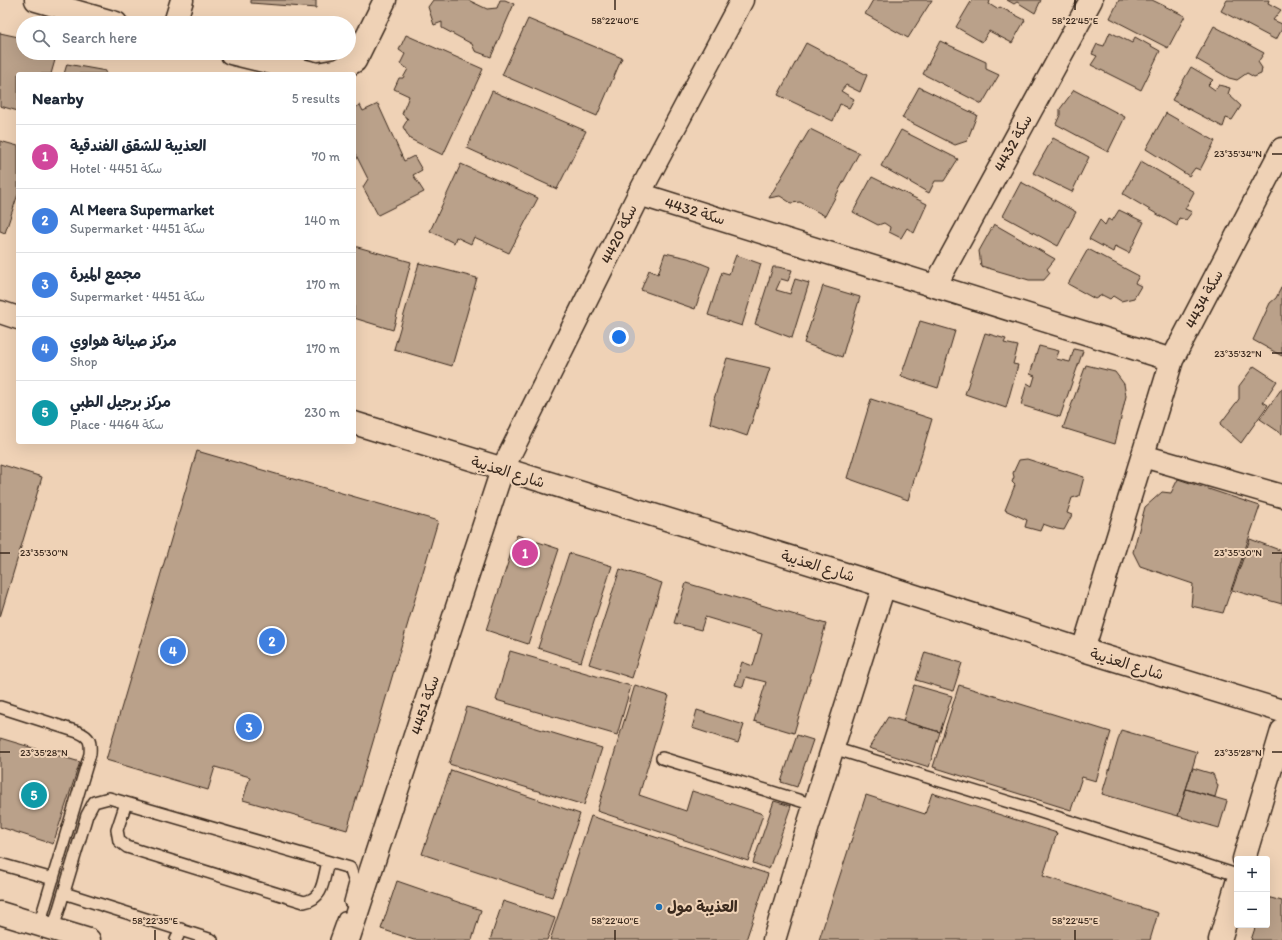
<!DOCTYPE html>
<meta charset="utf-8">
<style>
body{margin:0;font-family:Itim,"Playpen Sans Arabic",sans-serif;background:#f6f6f7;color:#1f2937}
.controls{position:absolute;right:12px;bottom:12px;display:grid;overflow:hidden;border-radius:4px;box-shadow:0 4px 16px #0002}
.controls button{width:36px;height:36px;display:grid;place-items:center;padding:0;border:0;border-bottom:1px solid #e0e1e3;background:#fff;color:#1f2937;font:20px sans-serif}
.you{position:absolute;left:619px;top:337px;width:14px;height:14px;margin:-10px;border:3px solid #fff;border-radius:50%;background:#1a73e8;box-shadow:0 0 0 6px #1a73e833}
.badge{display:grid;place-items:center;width:26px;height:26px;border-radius:50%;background:#b45309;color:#fff;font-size:13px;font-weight:700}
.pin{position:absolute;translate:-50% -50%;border:2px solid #fff;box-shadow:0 1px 4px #0006}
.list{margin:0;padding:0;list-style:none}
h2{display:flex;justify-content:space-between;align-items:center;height:52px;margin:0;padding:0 16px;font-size:17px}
h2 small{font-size:13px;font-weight:400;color:#747a83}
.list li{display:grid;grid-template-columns:26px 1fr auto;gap:12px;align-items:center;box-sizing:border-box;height:64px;padding:0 16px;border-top:1px solid #e0e1e3}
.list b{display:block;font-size:15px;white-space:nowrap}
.list p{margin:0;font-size:13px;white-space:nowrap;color:#747a83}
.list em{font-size:13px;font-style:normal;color:#747a83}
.icon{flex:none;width:22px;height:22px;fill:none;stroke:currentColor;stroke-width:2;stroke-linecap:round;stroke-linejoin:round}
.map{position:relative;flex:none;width:1282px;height:940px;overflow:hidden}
.search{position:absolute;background:#fff;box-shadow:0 4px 16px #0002;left:16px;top:16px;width:340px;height:44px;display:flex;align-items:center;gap:10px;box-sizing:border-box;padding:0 14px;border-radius:22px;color:#747a83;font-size:15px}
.panel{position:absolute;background:#fff;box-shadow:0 4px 16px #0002;left:16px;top:72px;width:340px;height:372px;border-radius:4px}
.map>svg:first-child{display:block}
.building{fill:#baa18a;stroke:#3b2a1e}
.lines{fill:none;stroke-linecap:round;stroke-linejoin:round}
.lane-casing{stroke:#3b2a1e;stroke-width:14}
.street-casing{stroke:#3b2a1e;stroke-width:25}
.secondary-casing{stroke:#3b2a1e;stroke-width:25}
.lane{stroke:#efd2b6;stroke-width:11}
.street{stroke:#efd2b6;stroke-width:22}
.secondary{stroke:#efd2b6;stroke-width:22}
.ticks{fill:none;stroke:#3b2a1e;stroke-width:1.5}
.poi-dot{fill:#1f6fb2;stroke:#efd2b6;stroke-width:1.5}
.labels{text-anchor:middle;stroke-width:4;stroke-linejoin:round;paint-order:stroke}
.street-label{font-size:15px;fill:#3b2a1e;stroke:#efd2b6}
.poi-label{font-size:15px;font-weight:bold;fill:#3b2a1e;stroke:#efd2b6;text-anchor:start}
.ticks-label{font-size:10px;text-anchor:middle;fill:#3b2a1e;stroke:#efd2b6;stroke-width:4;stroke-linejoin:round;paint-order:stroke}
</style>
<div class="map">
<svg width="1282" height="940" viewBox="0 0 1282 940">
<rect width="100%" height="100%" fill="#efd2b6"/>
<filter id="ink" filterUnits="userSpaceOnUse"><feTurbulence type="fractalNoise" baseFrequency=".025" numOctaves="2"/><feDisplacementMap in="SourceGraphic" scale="8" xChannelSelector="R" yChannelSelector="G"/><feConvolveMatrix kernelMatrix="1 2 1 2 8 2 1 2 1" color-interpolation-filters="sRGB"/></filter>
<g filter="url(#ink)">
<!-- building -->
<path class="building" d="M251 0H316V8L251 3Z
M433 0H468L487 9 497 8 500 0H505L514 4 491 57 475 51 472 44 442 28V22L434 25 428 7Z
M873 0H932L908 38 865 14Z
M972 0H988L990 1 989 4 997 9 1000 7 1025 20 1012 43 989 31 982 42 956 27Z
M1007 0H1041L1035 13 1017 2 1014 4Z
M1119 0H1152L1185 16 1168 48 1110 18Z
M1227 0H1269L1268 3 1281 10 1273 20 1282 24V29L1276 40 1221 11Z
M528 19 622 58 597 116 502 75Z
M1214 26 1264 53 1258 62 1262 68 1261 74 1254 77 1247 73 1237 80 1229 78 1196 59Z
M1110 32 1132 43 1135 37 1160 51 1141 90 1091 65 1097 56 1092 54 1097 44 1104 46Z
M0 33 23 38V53H57L51 74H18V111L0 106Z
M406 35 483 69 443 155 410 139 403 127 408 119 402 114 409 96 394 89 399 78H403L408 69 400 64 405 54 399 50Z
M940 41 986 62V69L999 75 982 104 923 74Z
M806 43 867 75 860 92 846 85 841 91 854 99 849 108 840 104 833 121 778 95Z
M67 64 106 71V74H64Z
M1191 67 1213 80 1208 85 1215 90 1219 85 1230 88 1228 94 1241 106 1232 120 1226 118 1223 127 1172 100Z
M919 87 977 115 967 141 955 145 902 118Z
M1074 90 1125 117 1108 152 1056 124 1060 115V109Z
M492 91 586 131 557 189 467 148Z
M378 104 404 161 414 156 422 170 413 175 424 192 378 215 363 187 368 179 354 151V108L360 105 363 111Z
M1166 113 1215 141 1200 170 1195 168 1189 176 1146 149Z
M810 129 859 153 825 216 800 202 791 203 780 196 769 198Z
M901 130 958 159 944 181H935L929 193 881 166Z
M1053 138 1089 157 1072 192 1033 173Z
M0 141 18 146V194L5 233 0 231Z
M1141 161 1194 192 1185 209 1192 212 1186 220 1179 218 1177 226 1123 194Z
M461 164 538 198 509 253 474 237 471 244 456 237 454 243 430 231Z
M872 177 927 204 914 233 907 228 901 238 889 232 890 227 884 223 878 225 853 212Z
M1021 182 1076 212 1058 246 1003 216Z
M1119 210 1144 222 1129 253 1115 246 1113 252 1089 239 1100 220 1105 225 1108 219 1112 221Z
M994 224 1055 259 1047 269 1050 273 1044 280H1029L981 266 979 251Z
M354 246 411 262 393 330 354 318Z
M1088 249 1139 276 1135 283 1141 286 1134 298 1121 301 1113 296 1110 299 1102 295 1095 299 1068 284Z
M665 253 688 258 710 267 695 309 641 290 649 270 658 274Z
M736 255 761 264 742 326 708 315 722 272 729 274Z
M419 263 477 278 452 366 394 349Z
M773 267H778L792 270 788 281 781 279 776 290 790 294 795 279 809 283 792 338 755 324Z
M823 286 860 297 842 357 804 343Z
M1282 286V356L1253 340 1270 303 1276 298Z
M920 321 955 331 938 388 901 376Z
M985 333 1006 339 1004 343 1018 346 1013 364 1018 365 1006 408 965 394Z
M1039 346 1059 351 1056 359 1070 362 1074 349 1083 351 1060 417 1021 405 1027 383 1032 386 1035 376 1030 374Z
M727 358 770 368 747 436 710 423 715 401 714 399Z
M1086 365 1115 372 1124 384 1126 396 1115 444 1063 428Z
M1254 366 1277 381 1263 402 1268 405 1241 443 1220 424 1239 399V386Z
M1282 388V434L1260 419Z
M871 399 932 419 908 500 847 478Z
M197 451 438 521 347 830 243 800 250 777 215 767 208 790 106 760Z
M1027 459 1084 477 1079 496 1072 498 1067 513 1072 515 1064 530 1057 529 1043 524 1040 531 1025 527 1027 520 1005 510 1015 485 1012 482 1014 477 1013 473 1019 460Z
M0 464 42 477 0 617Z
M1178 479 1260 506 1223 613 1191 606 1193 584 1140 566 1133 552 1145 507 1162 492 1171 493Z
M517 535 559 549 528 644 486 630Z
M1250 539 1282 551V604L1232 590Z
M569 553 612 566 581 662 538 648Z
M620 569 662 583 632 678 589 664Z
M686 583 826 624 794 733 754 721 766 682 746 677 743 687 735 685 742 662 753 666 762 634 705 617 701 630 674 623Z
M510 651 631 686 617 735 496 700Z
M925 652 962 663 953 691 916 680Z
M635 685 669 696 639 795 686 811 692 791 763 814 748 861 597 811Z
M914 685 952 696 940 732 903 721Z
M959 685 1111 732 1096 781 1082 777 1071 810 933 767Z
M467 707 602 748 584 805 449 764Z
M697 710 744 725 738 743 692 728Z
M888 717 940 732 929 767 869 748Z
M1121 730 1197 752 1178 816 1102 794Z
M797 735 813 740 797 787 781 782Z
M0 738 80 762 53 844 0 827Z
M1193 768 1213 774 1218 786 1215 797 1186 789Z
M451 770 580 814 552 897 422 854Z
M1186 789 1227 801 1219 828 1178 816Z
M932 793 1057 833 1043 876 1158 913 1150 940H819L866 795 925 814Z
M774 801 791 806 769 869 753 863Z
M591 816 768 874 746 940H550Z
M397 881 481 910 472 940H414L381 929Z
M1267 897 1282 901V940H1251L1256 925H1267Z
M503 901 555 918 547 940H490Z"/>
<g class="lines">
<defs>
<path id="lane" d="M0 707 78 732C90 737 91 742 90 754L39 925
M833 748 1022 806 1237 875
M662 758 814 805
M126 803 117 830 119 841 127 847 304 902C324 899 323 879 328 862
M0 864 53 879
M64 893 212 940
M53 929 87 815 94 802 109 798 350 868 355 883 350 902
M176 940 181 929
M336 940 344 918"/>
<path id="street" d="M36 0 116 23
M175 23 182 0
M231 53 317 74 339 70 355 61 385 0
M639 194 1172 360
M935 286 1091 0
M1143 456 1282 496
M1083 650 1172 360 1282 149
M1244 859 1282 731
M348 940 502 470
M774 940 808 826 884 586
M1220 940 1237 883"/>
<path id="secondary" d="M0 312 18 318
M354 423 884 586 1083 650 1282 711
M502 470 639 194 742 0
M0 913 89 940"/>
</defs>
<!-- lane casing -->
<use href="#lane" class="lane-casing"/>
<!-- street casing -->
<use href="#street" class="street-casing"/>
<!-- secondary casing -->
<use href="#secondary" class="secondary-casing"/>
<!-- lane -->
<use href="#lane" class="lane"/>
<!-- street -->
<use href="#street" class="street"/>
<!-- secondary -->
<use href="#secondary" class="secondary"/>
</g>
</g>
<!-- ticks -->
<path class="ticks" d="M615 0V10M1075 0V10M1272 154H1282M1272 353H1282M0 553H10M1272 553H1282M0 752H10M1272 752H1282M155 930V940M615 930V940M1075 930V940"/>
<!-- markers -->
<circle class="poi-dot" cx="659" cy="907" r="4"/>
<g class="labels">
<!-- street labels -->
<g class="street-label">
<text transform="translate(1013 143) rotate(-61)" y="5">سكة 4432</text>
<text transform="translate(695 211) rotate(17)" y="5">سكة 4432</text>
<text transform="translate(619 234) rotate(-64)" y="5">سكة 4420</text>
<text transform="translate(1204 299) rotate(-62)" y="5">سكة 4434</text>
<text transform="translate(508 472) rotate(17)" y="5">شارع العذيبة</text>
<text transform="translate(818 566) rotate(17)" y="5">شارع العذيبة</text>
<text transform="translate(1127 664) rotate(17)" y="5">شارع العذيبة</text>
<text transform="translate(425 705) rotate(-72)" y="5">سكة 4451</text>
</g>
<!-- poi labels -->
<g class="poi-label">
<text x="667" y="912">العذيبة مول</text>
</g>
</g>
<g class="ticks-label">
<text x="615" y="24">58°22'40"E</text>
<text x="1075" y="24">58°22'45"E</text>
<text x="1238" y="157">23°35'34"N</text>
<text x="1238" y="357">23°35'32"N</text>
<text x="44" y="556">23°35'30"N</text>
<text x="1238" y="556">23°35'30"N</text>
<text x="44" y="756">23°35'28"N</text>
<text x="1238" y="756">23°35'28"N</text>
<text x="155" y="924">58°22'35"E</text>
<text x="615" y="924">58°22'40"E</text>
<text x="1075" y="924">58°22'45"E</text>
</g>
</svg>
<div class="controls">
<button>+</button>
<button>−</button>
</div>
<div class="you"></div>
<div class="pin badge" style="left:525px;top:553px;background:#d1479c">1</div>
<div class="pin badge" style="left:272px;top:641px;background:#3f7fe0">2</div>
<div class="pin badge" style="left:249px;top:727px;background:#3f7fe0">3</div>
<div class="pin badge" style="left:173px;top:651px;background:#3f7fe0">4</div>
<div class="pin badge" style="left:34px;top:795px;background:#0f9aa8">5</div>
<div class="search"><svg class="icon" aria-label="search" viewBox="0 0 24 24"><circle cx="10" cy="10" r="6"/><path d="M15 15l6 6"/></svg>Search here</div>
<section class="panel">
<h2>Nearby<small>5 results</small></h2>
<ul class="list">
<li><span class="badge" style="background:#d1479c">1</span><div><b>العذيبة للشقق الفندقية</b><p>Hotel · سكة 4451</p></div><em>70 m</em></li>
<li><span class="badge" style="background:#3f7fe0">2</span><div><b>Al Meera Supermarket</b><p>Supermarket · سكة 4451</p></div><em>140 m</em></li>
<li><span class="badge" style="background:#3f7fe0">3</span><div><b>مجمع الميرة</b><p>Supermarket · سكة 4451</p></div><em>170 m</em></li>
<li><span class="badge" style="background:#3f7fe0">4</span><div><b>مركز صيانة هواوي</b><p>Shop</p></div><em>170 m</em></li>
<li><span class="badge" style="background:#0f9aa8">5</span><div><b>مركز برجيل الطبي</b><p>Place · سكة 4464</p></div><em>230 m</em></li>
</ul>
</section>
</div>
